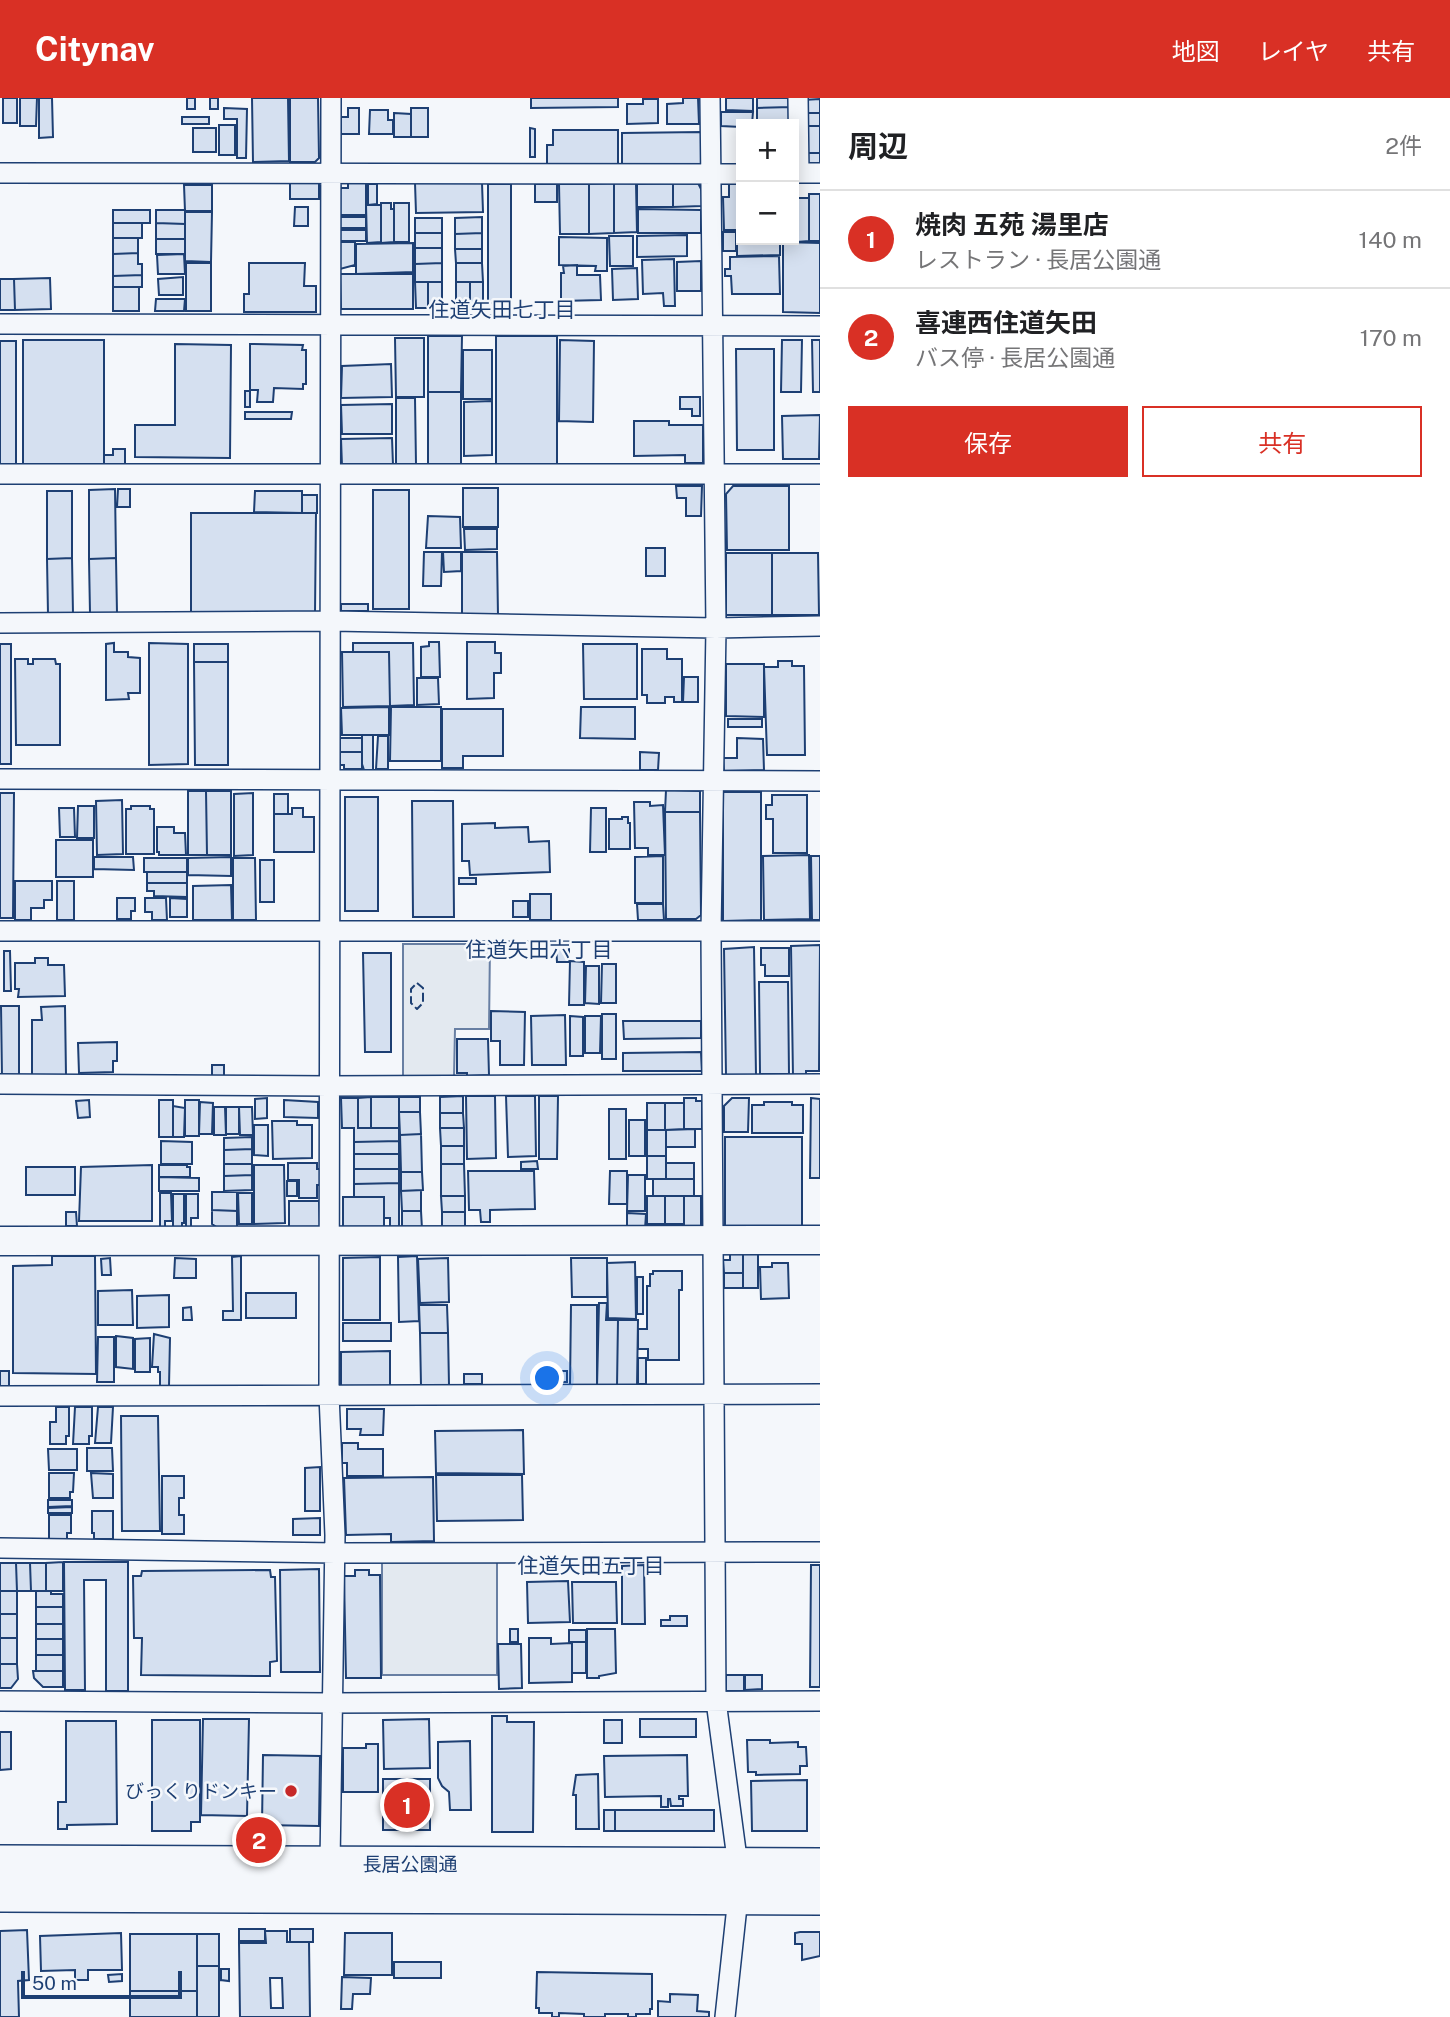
<!DOCTYPE html>
<html lang="ja">
<meta charset="utf-8">
<style>
body{margin:0;font-family:"Public Sans","Noto Sans JP",sans-serif;background:#f2f2f2;color:#202124}
.controls{position:absolute;right:21px;top:21px;display:grid;overflow:hidden;border-radius:0px;box-shadow:0 4px 18px #0003}
.controls button{width:63px;height:63px;display:grid;place-items:center;padding:0;border:0;border-bottom:2px solid #e0e0e0;background:#fff;color:#202124;font:35px sans-serif}
.scale{position:absolute;left:21px;bottom:18px;width:161px;box-sizing:border-box;padding-left:7px;border:4px solid #1d3f73;border-top:0;font-size:19px;line-height:24px;white-space:nowrap;color:#1d3f73;-webkit-text-stroke:5px #f4f7fb;paint-order:stroke}
.you{position:absolute;left:548px;top:1281px;width:24px;height:24px;margin:-18px;border:5px solid #fff;border-radius:50%;background:#1a73e8;box-shadow:0 0 0 10px #1a73e833}
.badge{display:grid;place-items:center;width:46px;height:46px;border-radius:50%;background:#d93025;color:#fff;font-size:23px;font-weight:700}
.pin{position:absolute;translate:-50% -50%;border:4px solid #fff;box-shadow:0 2px 7px #0006}
.list{margin:0;padding:0;list-style:none}
h2{display:flex;justify-content:space-between;align-items:center;height:91px;margin:0;padding:0 28px;font-size:30px}
h2 small{font-size:23px;font-weight:400;color:#757577}
.list li{display:grid;grid-template-columns:46px 1fr auto;gap:21px;align-items:center;box-sizing:border-box;height:98px;padding:0 28px;border-top:2px solid #e0e0e0}
.list b{display:block;font-size:26px;white-space:nowrap}
.list p{margin:0;font-size:23px;white-space:nowrap;color:#757577}
.list em{font-size:23px;font-style:normal;color:#757577}
.actions{display:flex;gap:14px;padding:21px 28px}
.actions a{flex:1;padding:16px 0;border:2px solid #d93025;border-radius:0px;text-align:center;font-size:24px;color:#d93025}
.actions .main{background:#d93025;color:#fff}
.map{position:relative;flex:none;width:820px;height:1919px;overflow:hidden}
header{display:flex;align-items:center;gap:42px;box-sizing:border-box;height:98px;padding:0 35px;background:#d93025;color:#fff}
header strong{font-size:33px}
nav{display:flex;gap:38px;margin-inline-start:auto;font-size:24px}
main{display:flex}
aside{flex:1;background:#fff}
.map>svg:first-child{display:block}
.green{fill:#e3e9f0;stroke:#687fa3;stroke-width:2}
.building{fill:#d5e0f0;stroke:#1d3f73;stroke-width:2;fill-rule:evenodd}
.lines{fill:none;stroke-linecap:round;stroke-linejoin:round}
.street-casing{stroke:#1d3f73;stroke-width:22}
.secondary-casing{stroke:#1d3f73;stroke-width:31}
.highway-casing{stroke:#1d3f73;stroke-width:38}
.street{stroke:#f4f7fb;stroke-width:19}
.secondary{stroke:#f4f7fb;stroke-width:28}
.highway{stroke:#f4f7fb;stroke-width:35}
.fence{stroke:#1d3f73;stroke-width:2;stroke-dasharray:9 3.5;stroke-linecap:butt}
.poi-dot{fill:#c62828;stroke:#f4f7fb;stroke-width:2.5}
.labels{text-anchor:middle;stroke-width:5;stroke-linejoin:round;paint-order:stroke}
.poi-label{font-size:19px;fill:#1d3f73;stroke:#f4f7fb;text-anchor:end}
.street-label{font-size:19px;fill:#1d3f73;stroke:#f4f7fb}
.neighbourhood-label{font-size:21px;fill:#1d3f73;stroke:#f4f7fb}
</style>
<header>
<strong>Citynav</strong>
<nav><a>地図</a><a>レイヤ</a><a>共有</a></nav>
</header>
<main>
<div class="map">
<svg width="820" height="1919" viewBox="0 0 820 1919">
<rect width="100%" height="100%" fill="#f4f7fb"/>
<!-- green -->
<path class="green" d="M403 846H490L489 931H455L454 979H403Z
M382 1463H497V1577H382Z"/>
<!-- building -->
<path class="building" d="M3 0H17V25H3Z
M20 0H37L36 28H20Z
M39 0H52L53 39 39 40Z
M187 0H195V11H187Z
M210 0H218V11H210Z
M252 0H288L289 63 253 64Z
M290 0H318L319 60 315 64H290Z
M531 0H618V9L531 10Z
M683 0H698L699 26H667V6L683 5Z
M726 0H753V13L726 12Z
M757 0H791V9L757 10Z
M643 1H658V25L627 26V6H643Z
M820 1V15H803V2Z
M791 9V26H757V10Z
M224 10 247 11 246 60H237V21H224Z
M348 10H359V36H341V19H348Z
M411 10H428V39H411Z
M370 12H388V22H393V36H369Z
M721 14H753L752 26H741V29L721 28Z
M394 15 411 16V39H394Z
M803 15H820V28H803Z
M182 19H209V26H182Z
M219 27H235V57H219Z
M803 28H820V55H804Z
M193 30H216V54H193Z
M530 30 535 31V59H530Z
M553 32H618V66H547V47H553Z
M701 34V66H622V35Z
M804 55H820V65H804Z
M290 85H319V101H290Z
M348 85H366V117H340V90H348Z
M415 85H482L483 114 416 115Z
M614 85V135L589 136V86Z
M614 85H636L637 134 614 135Z
M673 85H698L702 93V108L673 109Z
M673 85V109H637V86Z
M797 85V144H782V142H794V86Z
M368 86H377V106L368 107Z
M488 86H511V205H488Z
M535 86H557V104H535Z
M559 86H589V136H560Z
M729 86H741V132H724L723 99H729Z
M184 87H212V113H185Z
M809 96H820V143H809Z
M797 100H809V143L797 144Z
M381 105H391V111H394V144L381 145Z
M394 105H409V144H394Z
M366 107H381V144L367 145Z
M295 109H308V128H294Z
M638 111 701 112V135H638Z
M113 112H150V125H113Z
M156 112H185V126L156 125Z
M185 114H212L211 164 185 163Z
M340 119H366V130H340Z
M482 119V135L455 136V120Z
M415 120H442V135H415Z
M113 125H142V140H113Z
M156 125 185 126V141H156Z
M340 132H366V143H340Z
M723 134H736V153H723Z
M415 135H442V150H415Z
M482 135V151H455V136Z
M687 137V158L637 159V138Z
M609 138H633V168H610Z
M559 139 607 140V173H595L596 168 559 167Z
M113 140H138V155L113 156Z
M156 141H185V156H156Z
M737 142H780V157L737 158Z
M340 144H355V167L340 171Z
M783 144 820 145V215L783 214Z
M413 145V174L356 176V146Z
M415 150H442V165L415 166Z
M455 151H482V165H456Z
M138 155V166H142V177L113 178V156Z
M184 156 185 176H158L157 157Z
M779 158 780 196H732L731 178H725V171H730V159Z
M674 161 675 208H664L663 195 643 196 642 162Z
M701 163V193H677V164Z
M186 165H211V213H186Z
M249 165H305L304 188H316V214H244V196H249Z
M442 165V184H415V166Z
M456 165H482L483 184H456Z
M577 167V177H600L601 202 561 203V175H564L563 168Z
M637 170 638 201 613 202 612 171Z
M340 176H413V211H341Z
M142 177V189H113V178Z
M183 179V197H159L158 181Z
M50 180 51 211 15 212 14 181Z
M0 181H14L15 212H0Z
M415 184H428V210H416Z
M428 184H442V210H428Z
M456 184H470V208H456Z
M470 184H483V213H470Z
M113 189H139V213H113Z
M156 201H185L184 213H155Z
M428 238H462L461 294H428Z
M496 238H557V368H496Z
M395 240H424V299H396Z
M23 242H104V368L23 369Z
M560 242 594 243 593 324 559 323Z
M782 242H802L801 294H781Z
M812 242H820V294H813Z
M0 243H16V368H0Z
M175 246 231 247 230 360 135 359V327H175Z
M250 246 303 247 302 252H306V286H303V291L274 290 273 304H257L258 292H250Z
M736 251H774V352H737Z
M463 252H492V301H463Z
M391 266 392 299 341 300 342 268Z
M245 293H250V309H245Z
M428 294H461V366H428Z
M680 299H700V318H692V311H680Z
M396 300H415L416 366H396Z
M492 303V357L464 358V304Z
M392 306V336H342L341 307Z
M245 314H292L291 321H245Z
M820 317 819 361H783L782 318Z
M634 323H669V327H703V365H685V357L634 358Z
M392 340 393 367 342 368 341 341Z
M113 351H125V368H104V357H113Z
M676 388H702L701 418H686V400H677Z
M733 388H789V452H727L726 396Z
M463 390H498V429H463Z
M115 391 116 460 89 461V392Z
M118 391H130V409H117Z
M373 392H409V511H373Z
M47 393H72V460L47 461Z
M255 393H302V415L254 414Z
M302 397H317V415H302Z
M191 415H316L315 516H191Z
M428 418 460 419 461 450H426Z
M464 431H497V451L465 452Z
M646 450H665V478H646Z
M424 454H442L441 488H423Z
M443 454H461V473L444 474Z
M462 454H497L498 518H462Z
M726 455H772V517H726Z
M772 455H818L819 517H772Z
M72 460 73 516H48L47 461Z
M116 460 117 515H90L89 461Z
M341 506H368V513H341Z
M429 544H439L440 579H421V549L429 548Z
M467 544H495V555H501V575H494V600L467 601Z
M114 545V554H128V559L140 560V595H128L129 601 106 602V546Z
M149 545 188 546V666L149 667Z
M353 545H413L414 607 390 608 389 554H353Z
M0 546H11V666H0Z
M194 546H228V564H194Z
M583 546H637V601H584Z
M642 551H667V561H682V604H674V599H665V605H647V597H642Z
M342 554H389L390 608 343 609Z
M15 561H28V566H33V561H55L56 566H60V647H16Z
M778 563H792V568H804L805 657H767L764 569H778Z
M194 564H228V667H195Z
M726 566H764V619L726 618Z
M684 579H698V604H683Z
M417 580H438L439 606 417 607Z
M389 609V637H342L341 610Z
M391 609H441V663H390Z
M581 609H635V641L580 640Z
M442 611H503V658H463V670H442Z
M728 621H762V629H728Z
M362 637H373V672H364L362 666Z
M378 638H388V671H376Z
M340 640H362V654H340Z
M737 640 763 641 764 672 724 673 723 660H737Z
M340 654H362V671H344V667H340Z
M640 654 659 655 658 672H640Z
M666 692 700 693V714H665Z
M188 693H206L207 757H188Z
M206 693H231V757H207Z
M723 694H761V822L723 823Z
M0 695H14L13 820H0Z
M253 695V757L234 758V696Z
M274 696H288V716H274Z
M772 697H807V755H773V721H766V707H772Z
M345 699H378V813H345Z
M122 702 123 756 97 757 96 703Z
M412 703H453L454 819H413Z
M634 704H650V708L663 707 665 757H648V750H635Z
M78 708H94V740H77Z
M131 708H150V711H154V756H126V711H131Z
M59 710H74L75 739H60Z
M292 710H303V719H314V754H274V716H292Z
M591 710H606V754H590Z
M665 714H700L701 817 696 821H666Z
M622 719H628V725H630V751H609V721H622Z
M495 725V730L528 729 529 744 549 743 550 774 470 777 469 763H462V726Z
M157 729H174V735H185L186 757H159V754H157Z
M56 742H93V779H56Z
M809 757 810 821 764 822 763 758Z
M663 758V805H635V759Z
M811 758H820V822H812Z
M94 759H133L134 772 94 771Z
M231 759V778L188 777V760Z
M144 760H187V774H144Z
M233 760H255L256 822H233Z
M260 762H274V804H260Z
M147 774H187V785H147Z
M459 780H476V786H459Z
M15 783H52V802H44V810H31V822H15Z
M57 783H74V822H57Z
M147 785H187V799L154 798V793H147Z
M231 787 232 822H193V788Z
M530 796H551V822H530Z
M117 800H135V813H131V821H117Z
M145 800H166L167 822H152V814H145Z
M170 800 187 801V819H170Z
M513 803H528V819H513Z
M637 806H663L664 822H638Z
M556 847H569V864H557Z
M820 847 819 973H806V979H793L791 848Z
M754 849 756 977H726L724 851Z
M761 850H789V878H765V867H761Z
M4 853H10L11 893H4Z
M363 855H391V954H365Z
M35 860H48V867H64L65 898 18 899 19 891H15V865H35Z
M570 863 584 864V907H569Z
M602 866H616V905H601Z
M586 868H599V906L585 905Z
M759 884H788L789 976H760Z
M1 908H19V979H2Z
M65 908 66 977 32 978V922H42L41 909Z
M491 913 525 914 524 967H500V943H491Z
M602 916H616V961H602Z
M565 917 566 967H532L531 918Z
M570 918 583 919V958H570Z
M585 918H601L600 955H585Z
M623 923H701V940L624 941Z
M457 941H488L489 977 467 978V975H457Z
M117 944V963H113V974L79 975 78 945Z
M701 954 702 973H623V955Z
M212 967H224V979H212Z
M463 998V1015H440V999Z
M466 998H495L496 1060 467 1061Z
M506 998H535L536 1058 508 1059Z
M539 998H558L557 1061H539Z
M371 999V1030H358V1000Z
M371 999H399V1030H371Z
M399 999H420V1014H399Z
M267 1000V1020L255 1021V1001Z
M341 1000H358V1030H399V1043L354 1044V1030H342Z
M684 1000H696V1003H702V1031H684Z
M732 1000H749L748 1034H724V1008Z
M811 1000 820 1001V1080H810Z
M89 1002 90 1019 78 1020 76 1003Z
M159 1002H173V1039H159Z
M185 1002H199V1038H185Z
M284 1002 318 1004V1020L284 1019Z
M200 1004 213 1005 212 1036H199Z
M764 1004H792V1007H803V1035H752V1007H764Z
M647 1005H665V1032H647Z
M665 1005H684V1031L665 1032Z
M173 1008 185 1010 184 1039H173Z
M214 1009H225L226 1037H214Z
M226 1009H239V1036H226Z
M239 1009H252L253 1037H240Z
M609 1011H626V1061H609Z
M399 1014H420L421 1036 400 1037Z
M440 1015H463L464 1030H440Z
M629 1022H645V1058H629Z
M272 1023H297V1027H312V1060L273 1061Z
M254 1027H268V1058L254 1057Z
M440 1030H464V1048H441Z
M695 1031V1049H666V1032Z
M647 1032H666V1058H647Z
M421 1036 422 1074H401L400 1037Z
M252 1039V1051L224 1052V1040Z
M725 1039H802V1131H725Z
M161 1043 192 1044V1066H161Z
M399 1043V1056H354V1044Z
M441 1048H464V1066H441Z
M252 1051V1066H224V1052Z
M354 1056H399V1071H354Z
M647 1058H666V1081H647Z
M537 1063 538 1071H521V1064Z
M288 1065H317V1071H320L321 1087H317V1100H299V1082H288Z
M666 1065H694V1081H666Z
M224 1066H252V1077L224 1078Z
M441 1066H464L465 1098H441Z
M152 1067V1123H79L81 1069Z
M159 1067H187V1069H190V1079H159Z
M254 1067H284L285 1125 254 1126Z
M26 1069H75V1097H26Z
M354 1071H399V1085L354 1086Z
M468 1073H534L535 1111 490 1112V1124H481L480 1112H469Z
M610 1073H627V1106H609Z
M401 1074H422L423 1092 401 1093Z
M252 1077V1092L224 1093V1078Z
M628 1077H645V1113H627Z
M159 1079 199 1080V1093H159Z
M653 1081H694V1098H653Z
M287 1083H297V1098H287Z
M399 1085V1131H390V1120H384V1099H354V1086Z
M421 1092V1113H402L401 1093Z
M212 1094H237V1113L212 1112Z
M160 1095H171L172 1123H165V1130H160Z
M238 1095H252V1126H239Z
M173 1096H184V1125H182V1131H173Z
M186 1096H198V1120H191V1131H186Z
M441 1098H465V1114H442Z
M647 1098H665V1126H647Z
M665 1098H684V1126H665Z
M684 1098H701V1128L684 1129Z
M343 1099H384V1129L343 1130Z
M289 1103H319L320 1131H289Z
M212 1112 237 1113V1132H221L212 1126Z
M402 1113H421L422 1131H402Z
M66 1114H76L77 1128H66Z
M442 1114H465V1131L442 1132Z
M627 1115 646 1116 645 1131H627Z
M730 1156H743V1175H724L723 1162H730Z
M743 1156H758V1190H743Z
M52 1158H95L96 1276 13 1275V1168L52 1167Z
M241 1158V1222H223V1213H233L232 1159Z
M417 1158 419 1223 399 1224 398 1159Z
M380 1159V1222H343V1160Z
M110 1160 111 1177H102L101 1161Z
M175 1160 196 1161V1180H174Z
M448 1160 449 1204 420 1205 418 1161Z
M571 1160H607V1199H572Z
M635 1164 636 1221 608 1220 607 1165Z
M772 1165H788L789 1200 761 1201 760 1169H772Z
M653 1173H682V1192H679V1262H648V1251H638V1231H647V1188H650V1176H653Z
M724 1175H743V1190H724Z
M637 1179H643V1216H637Z
M132 1192 133 1227H98V1193Z
M246 1195H296V1220H246Z
M169 1197V1229L137 1230V1198Z
M599 1205H607L606 1222H618L617 1288H597Z
M419 1207H447L448 1235H420Z
M571 1207H597V1287H570Z
M191 1209 192 1222H183V1210Z
M618 1222H638L637 1288H617Z
M343 1225H391V1243H343Z
M420 1235H448L449 1287 421 1288Z
M154 1236 170 1240 169 1288H160V1274H158V1269H152Z
M116 1238 133 1240V1271L116 1269Z
M98 1239H114V1284H97Z
M150 1240V1274H135V1241Z
M390 1253V1289L341 1290V1254Z
M638 1260H646V1286H638Z
M0 1273H9V1288H0Z
M556 1273H567V1284H556Z
M464 1276H482V1286H464Z
M56 1309H69V1338H66V1346H50V1324H56Z
M75 1309H92V1338H89V1346H73Z
M98 1309H113L111 1345H95Z
M347 1311H384L383 1337H360L361 1331H347Z
M121 1318H158L160 1433H122Z
M523 1332 524 1376 436 1375 435 1333Z
M342 1345H358V1351H383V1378H347V1365H342Z
M87 1350H112L113 1373H87Z
M48 1351H77V1372H49Z
M320 1369V1413H305V1370Z
M49 1375H74L73 1394H70V1400H49Z
M91 1375 113 1376V1400H93Z
M436 1377H522L523 1422 437 1423Z
M162 1378H184V1400H179V1417H184V1436H162Z
M433 1379 434 1443 391 1444V1436L346 1437 344 1380Z
M48 1402H72V1408L48 1409Z
M72 1409V1415H48V1410Z
M92 1413H113V1441H94V1435H92Z
M49 1417H71V1435H67V1441L49 1442Z
M320 1420V1437H293V1421Z
M63 1464V1493H46V1465Z
M64 1464H128V1593H106V1482H84L85 1592H65Z
M0 1465H16L17 1493H0Z
M16 1465H30L31 1493H17Z
M30 1465H46V1493H31Z
M644 1467 645 1526H622V1468Z
M811 1467H820V1589H810Z
M319 1471 320 1574H281L280 1472Z
M270 1472 271 1479H275L277 1563 270 1564V1578L141 1577 142 1540H134L133 1478H141L142 1473Z
M355 1472H369V1477H380L381 1580H346L344 1478H355Z
M568 1483 570 1524 528 1525 527 1484Z
M572 1484H616L617 1525H573Z
M0 1493H17V1516H0Z
M36 1493H51V1496H63V1509H36Z
M36 1509H63V1526H36Z
M0 1516H17V1540H0Z
M670 1518H687V1528H661V1522H670Z
M36 1526H63V1541H36Z
M510 1531H518V1544H510Z
M587 1531H615L616 1575 599 1578V1580H587Z
M569 1532H586V1544H569Z
M0 1540H17V1566H0Z
M529 1540H551V1546L572 1545V1584L529 1585Z
M36 1541H63V1557H36Z
M572 1544H586V1575H572Z
M498 1546H521L522 1590 499 1591Z
M36 1557H63V1573H36Z
M0 1566H17L18 1581 11 1590H0Z
M33 1573H63V1589H43L34 1580Z
M726 1577H744V1593H726Z
M745 1577H762V1591L745 1592Z
M492 1618H507V1624H534L533 1734H492Z
M203 1621H249L247 1718 201 1717Z
M429 1621 430 1670 384 1671 383 1622Z
M640 1621H696V1639H640Z
M152 1622H200V1724H191V1733H152Z
M604 1622H622V1645H604Z
M66 1623H116L117 1726 67 1727V1731H58V1704H66Z
M0 1634H11V1671L0 1672Z
M747 1642H770V1645L798 1644V1649H806L807 1668H800V1676L756 1677V1674H748Z
M470 1643 471 1712H450L449 1694 442 1688 438 1680V1644Z
M366 1646H378V1694H343V1650H366Z
M263 1657 320 1658 319 1728 262 1727Z
M687 1657 688 1698H679V1701H683V1708H671L670 1701H668V1709H661V1698L605 1699 604 1658Z
M598 1676 599 1731H576V1697H573L576 1677Z
M383 1681H430V1732H383Z
M807 1682V1733H752L751 1683Z
M604 1712H615V1733H604Z
M615 1712H714V1733H615Z
M239 1831H265V1843H239Z
M290 1831H313V1844H290Z
M27 1832 29 1882 18 1883 19 1919H0V1833Z
M265 1833H287V1844H309L310 1919H240L239 1845H266ZM270 1880H282L283 1910H271Z
M800 1834H820V1858L802 1862V1846H795V1835Z
M121 1835 122 1872H88V1882H75V1872L41 1873 40 1838Z
M345 1835H392V1877H344Z
M130 1836H197V1893H130Z
M197 1836H219V1868H197Z
M394 1864H441V1880H394Z
M197 1868H219V1919H197Z
M221 1871H229V1883L221 1882Z
M537 1874 652 1876V1911H650V1916H636V1919H628V1916H605V1919H584V1916L559 1915V1919H552V1915H539V1910H536Z
M122 1876V1883L109 1884 108 1877Z
M342 1879 371 1880 370 1896H353L352 1911H341Z
M130 1893H197V1919H130Z
M670 1896 698 1897 697 1913 709 1914V1919H658V1903L670 1904Z"/>
<g class="lines">
<defs>
<path id="street" d="M710 0 716 530 711 834 716 1603 738 1768
M798 0 799 75
M0 75 741 76
M794 75H820
M0 226 820 228
M0 376H820
M0 525 332 523 716 530 820 528
M0 681 820 683
M0 833H820
M0 986 329 988 820 986
M0 1298 820 1296
M0 1450 335 1455 820 1454
M0 1603 331 1605 820 1603
M330 1765 335 1437 329 1297 331 0
M725 1919 738 1799"/>
<path id="secondary" d="M0 1143 820 1142"/>
<path id="highway" d="M0 1765 820 1768
M0 1796 820 1799"/>
</defs>
<!-- street casing -->
<use href="#street" class="street-casing"/>
<!-- secondary casing -->
<use href="#secondary" class="secondary-casing"/>
<!-- highway casing -->
<use href="#highway" class="highway-casing"/>
<!-- street -->
<use href="#street" class="street"/>
<!-- secondary -->
<use href="#secondary" class="secondary"/>
<!-- highway -->
<use href="#highway" class="highway"/>
<!-- fence -->
<path class="fence" d="M417 885 423 890V905L417 911 411 905V891Z"/>
</g>
<!-- markers -->
<circle class="poi-dot" cx="291" cy="1693" r="7"/>
<g class="labels">
<!-- poi labels -->
<g class="poi-label">
<text x="277" y="1700">びっくりドンキー</text>
</g>
<!-- street labels -->
<g class="street-label">
<text x="410" y="1773">長居公園通</text>
</g>
<!-- neighbourhood labels -->
<g class="neighbourhood-label">
<text x="502" y="219">住道矢田七丁目</text>
<text x="539" y="859">住道矢田六丁目</text>
<text x="591" y="1475">住道矢田五丁目</text>
</g>
</g>
</svg>
<div class="controls">
<button>+</button>
<button>−</button>
</div>
<div class="scale">50 m</div>
<div class="you"></div>
<div class="pin badge" style="left:407px;top:1707px">1</div>
<div class="pin badge" style="left:259px;top:1742px">2</div>
</div>
<aside>
<h2>周辺<small>2件</small></h2>
<ul class="list">
<li><span class="badge">1</span><div><b>焼肉 五苑 湯里店</b><p>レストラン · 長居公園通</p></div><em>140 m</em></li>
<li><span class="badge">2</span><div><b>喜連西住道矢田</b><p>バス停 · 長居公園通</p></div><em>170 m</em></li>
</ul>
<div class="actions"><a class="main">保存</a><a>共有</a></div>
</aside>
</main>
